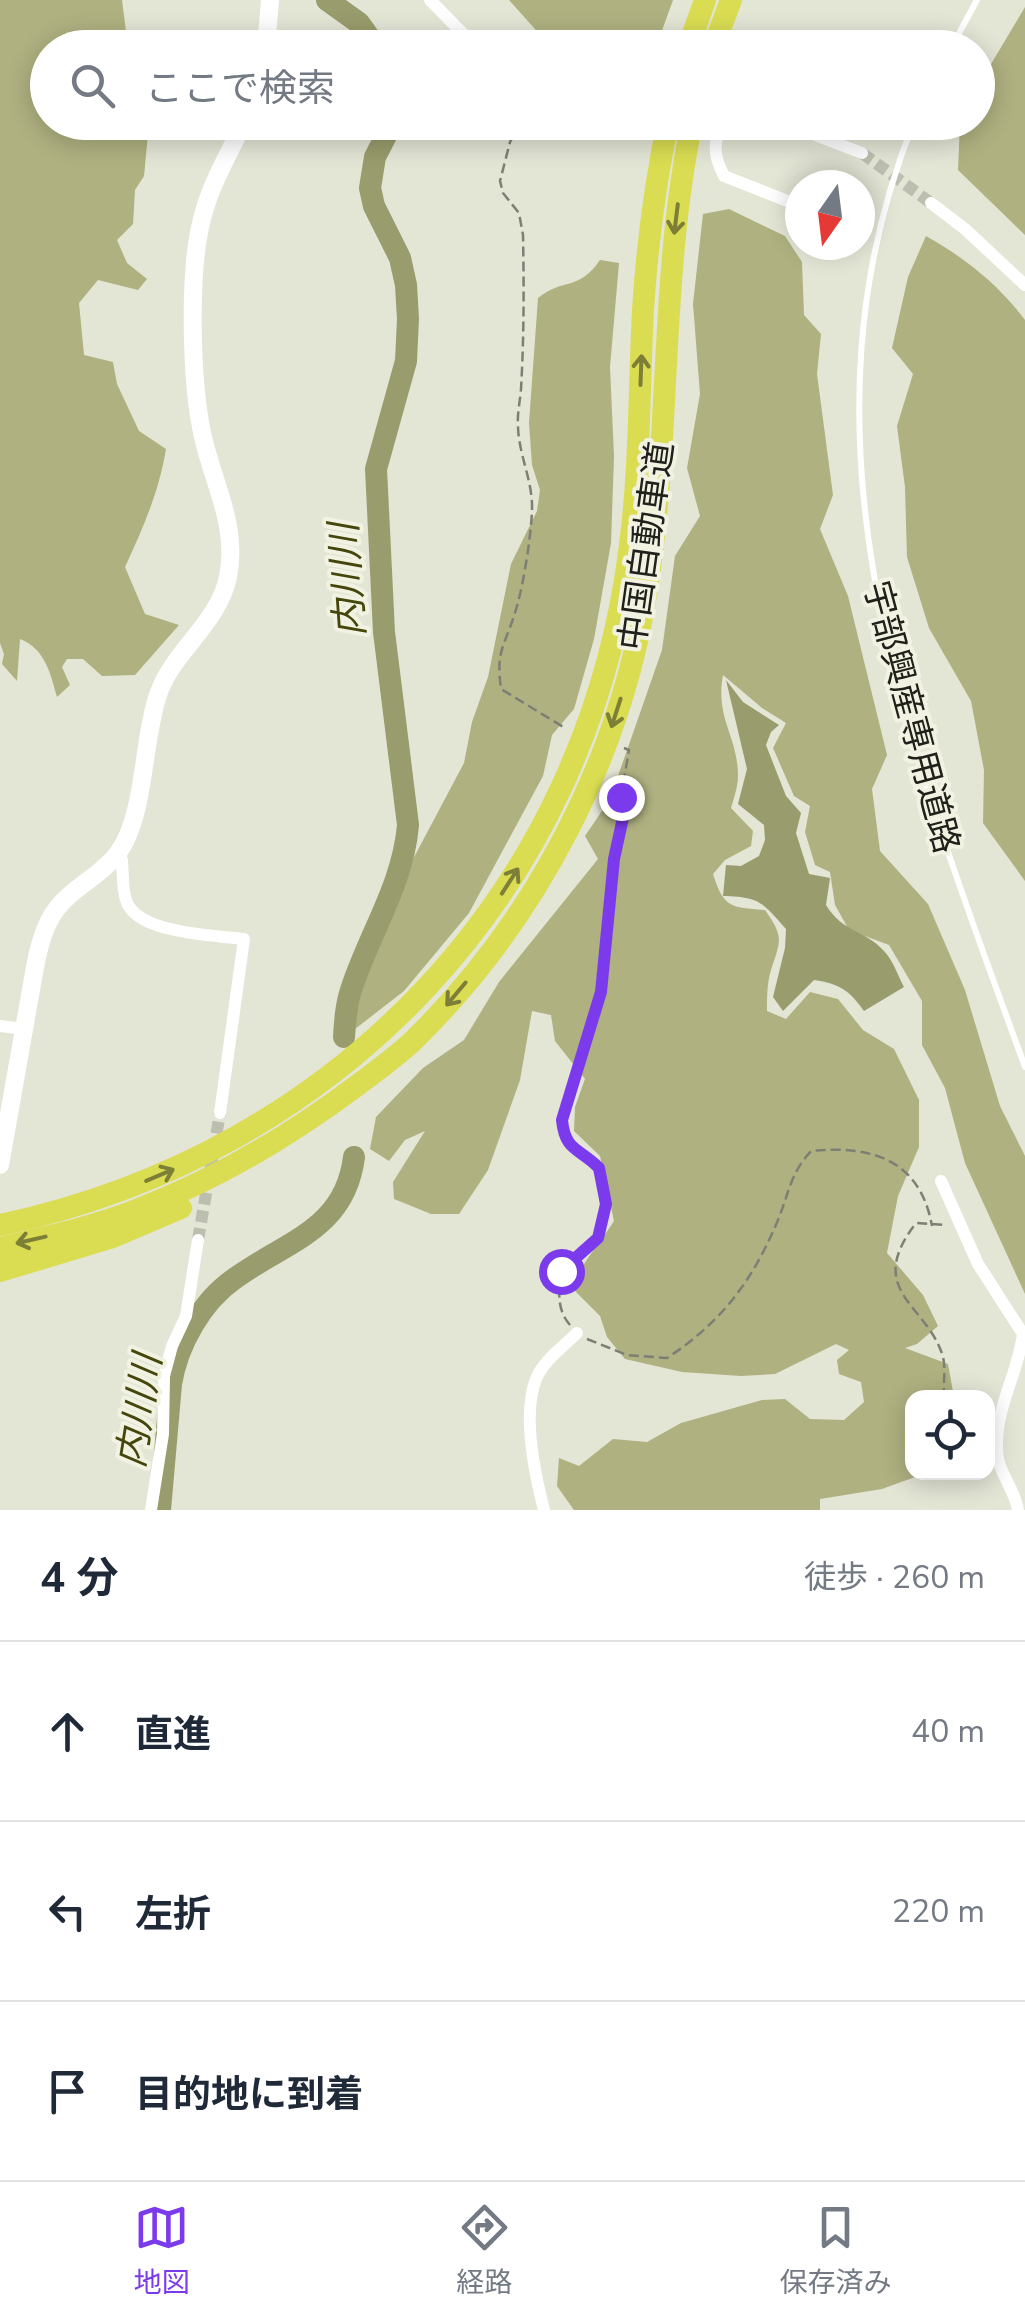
<!DOCTYPE html>
<html lang="ja">
<meta charset="utf-8">
<style>
body{margin:0;font-family:"Nunito Sans","Noto Sans JP",sans-serif;background:#f6f6f7;color:#1f2937}
.controls{position:absolute;right:30px;bottom:30px;display:grid;overflow:hidden;border-radius:20px;box-shadow:0 5px 25px #0003}
.controls button{width:90px;height:90px;display:grid;place-items:center;padding:0;border:0;border-bottom:2px solid #e0e1e3;background:#fff;color:#1f2937;font:50px sans-serif}
.compass{position:absolute;left:785px;top:170px;width:90px;height:90px;border-radius:50%;background:#fff;box-shadow:0 5px 25px #0003;rotate:194deg}
.stop{position:absolute;width:30px;height:30px;margin:-22px;border:8px solid #7c3aed;border-radius:50%;background:#fff}
.stop.end{background:#7c3aed;border-color:#fff;box-shadow:0 2px 10px #0008}
.list{margin:0;padding:0;list-style:none}
h2{display:flex;justify-content:space-between;align-items:center;height:130px;margin:0;padding:0 40px;font-size:42px}
h2 small{font-size:32px;font-weight:400;color:#747a83}
.list li{display:grid;grid-template-columns:65px 1fr auto;gap:30px;align-items:center;box-sizing:border-box;height:180px;padding:0 40px;border-top:2px solid #e0e1e3}
.list b{display:block;font-size:38px;white-space:nowrap}
.list em{font-size:32px;font-style:normal;color:#747a83}
.icon{flex:none;width:55px;height:55px;fill:none;stroke:currentColor;stroke-width:2;stroke-linecap:round;stroke-linejoin:round}
.map{position:relative;flex:none;width:1025px;height:1510px;overflow:hidden}
.search{position:absolute;background:#fff;box-shadow:0 5px 25px #0003;left:30px;right:30px;top:30px;height:110px;display:flex;align-items:center;gap:25px;box-sizing:border-box;padding:0 35px;border-radius:55px;color:#747a83;font-size:38px}
.sheet{height:670px;background:#fff}
nav{display:flex;justify-content:space-around;align-items:center;box-sizing:border-box;height:140px;border-top:2px solid #e0e1e3;background:#fff;font-size:28px;color:#747a83}
nav a{display:grid;justify-items:center;gap:5px}
nav .on{color:#7c3aed}
.map>svg:first-child{display:block}
.forest{fill:#afb181}
.water{fill:#999c6c}
.lines{fill:none;stroke-linecap:round;stroke-linejoin:round}
.river{stroke:#999c6c;stroke-width:22}
.minor-tunnel{stroke:#bcbeb0;stroke-width:12;stroke-dasharray:12 6;stroke-linecap:butt}
.path{stroke:#7d7f74;stroke-width:2.5;stroke-dasharray:10 5;stroke-linecap:butt}
.service{stroke:#fff;stroke-width:6}
.minor{stroke:#fff;stroke-width:12}
.secondary{stroke:#fff;stroke-width:18}
.motorway{stroke:#dadd52;stroke-width:22}
.oneway{stroke:#7d7f36}
.route{stroke:#7c3aed;stroke-width:12}
.labels{text-anchor:middle;stroke-width:8;stroke-linejoin:round;paint-order:stroke}
.street-label{font-size:35px;fill:#20211b;stroke:#f1f2e2}
.water-label{font-size:38px;font-style:italic;fill:#45460b;stroke:#f1f2e2}
</style>
<div class="map">
<svg width="1025" height="1510" viewBox="0 0 1025 1510">
<rect width="100%" height="100%" fill="#e3e5d5"/>
<!-- forest -->
<path class="forest" d="M0 0H122L128 47 48 48V122L149 123 144 176 135 190 133 224 117 240 127 263 147 279 138 290 98 280 79 303 84 355 113 362 117 384 139 431 166 449C159 492 143 528 125 567L145 614 179 625 135 675 102 676 83 659H67L62 667 70 685 57 697C50 672 45 649 20 639L17 681 2 664 4 654 0 643Z
M509 0H673L656 47 552 48Z
M1025 7V235L958 170 960 123 978 122V86Z
M729 209 785 236 802 262 804 315 821 334 817 374 833 495 820 529 848 596 887 755 872 789 880 851 928 904 965 990 1000 1106 1025 1156V1294L965 1163 945 1088 922 1045V1001L889 945 849 930 835 905 830 872 815 865 805 832 810 806 794 796 773 748 786 723 762 708 723 675C715 719 738 736 738 776 738 786 734 798 731 808L753 831 751 846 725 860 713 874C724 909 731 907 765 910 784 937 781 940 771 970 767 982 767 998 767 1011L786 1019 810 992 838 999 863 1030 894 1049 919 1100V1147L898 1196 887 1253 923 1295 938 1326 917 1344 905 1348 948 1364 954 1397 912 1398V1472L926 1473 882 1489 820 1499V1510H574L557 1486 559 1458 579 1466 613 1439 647 1442 681 1423 762 1400 785 1399 810 1419 844 1420 864 1402 861 1382 839 1374 837 1360 849 1350 836 1344 775 1374 741 1376 682 1372 625 1359 607 1337 600 1316 573 1289C580 1263 599 1245 614 1221L600 1156 574 1131 575 1107 585 1079 555 1041 551 1015 532 1011 520 1080 488 1170 459 1214H431L394 1199 393 1182 425 1131 405 1140 389 1161 370 1149 376 1117 423 1068 464 1040 499 982 598 859 585 836 610 799 662 650 675 556 700 516 687 468 700 394 693 304 703 214Z
M926 236C965 258 998 284 1025 320V881L983 823 984 770 971 701 929 628 907 557 905 487 897 426 913 374 892 348 908 277Z
M600 260 619 263 610 367 614 456 611 543 594 639 574 709 552 735 543 776 469 913 404 991 355 1029 351 1011 365 973 412 861 464 763 472 722 488 677 511 564 537 511 540 490 532 465 529 423 538 298C564 277 578 292 600 260Z"/>
<!-- water -->
<path class="water" d="M726 680 743 702 779 725 771 732 766 745 786 796 801 813 796 833 809 874 830 878 826 905C843 933 864 929 884 951 893 960 898 976 904 987L864 1011C849 990 840 984 814 980L783 1011 773 997 785 948 786 929C762 902 760 897 723 896L726 865 741 866 759 856 765 840 764 825 738 804 747 769Z"/>
<g class="lines">
<!-- river -->
<path class="river" d="M327 0 359 23 377 48
M344 1037C345 1021 346 1005 351 990 369 934 403 885 408 825L384 632 376 469 406 361 408 319 406 285 400 258 374 206 370 188 375 157 393 122
M160 1510 171 1384C177 1346 201 1302 234 1279 286 1241 345 1230 354 1157"/>
<!-- minor-tunnel -->
<path class="minor-tunnel" d="M862 153 931 203
M198 1240 220 1113"/>
<!-- path -->
<path class="path" d="M521 122 510 142 500 181 503 193 519 213 523 235C524 286 524 338 521 389 520 402 517 414 518 427 519 456 533 481 532 510 531 538 523 589 514 616 503 649 496 652 501 689L565 728
M570 1325C556 1309 559 1291 561 1271L597 1238 605 1204 599 1168C580 1148 564 1152 562 1121L601 992 614 859 623 818 621 797 629 750 624 748
M587 1339 627 1355 667 1358C722 1322 753 1280 778 1220 789 1193 790 1174 811 1151 871 1145 920 1159 932 1226
M944 1398C943 1385 946 1369 943 1357 928 1304 863 1292 916 1223L947 1225"/>
<!-- service -->
<path class="service" d="M951 48 977 0
M914 122C783 446 914 761 1025 1067"/>
<!-- minor -->
<path class="minor" d="M430 0 477 48
M548 122 570 131 599 122
M729 122C710 137 714 157 724 176L800 206
M781 122 862 153
M931 203 965 229 1025 285
M117 855 122 860C123 872 122 888 126 900 136 934 214 935 244 939L220 1113
M0 1026 24 1029
M941 1181 978 1264 1023 1334C1018 1374 995 1408 997 1450 997 1471 1015 1489 1018 1510
M151 1510 163 1434 164 1376 172 1346 186 1316 198 1240
M544 1510C535 1475 522 1414 536 1379 543 1361 563 1347 577 1333"/>
<!-- secondary -->
<path class="secondary" d="M266 48 270 0
M0 1165C10 1111 19 1056 29 1001 34 975 37 945 49 921 64 890 99 879 118 853 146 815 142 739 159 692 175 649 218 624 228 577 238 525 214 486 203 437 191 384 188 272 202 219 210 185 229 154 244 122"/>
<!-- motorway -->
<path class="motorway" d="M688 48 705 0
M713 48 731 0
M0 1225C339 1153 588 891 630 545 640 467 639 388 643 310 647 247 655 184 668 122
M0 1248C47 1237 94 1227 139 1209 217 1179 288 1137 355 1087 375 1072 396 1057 414 1040 538 918 623 754 648 582 671 429 660 274 692 122
M0 1271 113 1237 181 1208"/>
</g>
<!-- one-way arrows -->
<defs><path id="oneway-shaft" d="M-6 0H5M1.5-3L5.5 0L1.5 3" fill="none" stroke-width="1.6" stroke-linecap="round" stroke-linejoin="round" transform="scale(2.5)"/></defs>
<g class="oneway">
<use href="#oneway-shaft" transform="translate(676 219) rotate(97)"/>
<use href="#oneway-shaft" transform="translate(641 370) rotate(-88)"/>
<use href="#oneway-shaft" transform="translate(616 713) rotate(108)"/>
<use href="#oneway-shaft" transform="translate(510 881) rotate(-57)"/>
<use href="#oneway-shaft" transform="translate(456 994) rotate(130)"/>
<use href="#oneway-shaft" transform="translate(160 1175) rotate(-23)"/>
<use href="#oneway-shaft" transform="translate(31 1240) rotate(167)"/>
</g>
<g class="lines">
<!-- route -->
<path class="route" d="M561 1271 598 1238 606 1204 599 1168C580 1148 565 1152 562 1120L601 992 614 859 623 818 621 797"/>
</g>
<g class="labels">
<!-- street labels -->
<g class="street-label">
<text transform="translate(646 546) rotate(-82)" y="12">中国自動車道</text>
<text transform="translate(912 717) rotate(75)" y="12">宇部興産専用道路</text>
</g>
<!-- water labels -->
<g class="water-label">
<text transform="translate(347 580) rotate(-94)" y="13">内川川</text>
<text transform="translate(139 1411) rotate(-81)" y="13">内川川</text>
</g>
</g>
</svg>
<div class="controls">
<button><svg class="icon" aria-label="locate" viewBox="0 0 24 24"><circle cx="12" cy="12" r="6"/><path d="M12 2v4M12 18v4M2 12h4M18 12h4"/></svg></button>
</div>
<svg class="compass" viewBox="-18 -18 36 36"><path d="M0-13l5 13h-10z" fill="#e53935"/><path d="M0 13l5-13h-10z" fill="#747a83"/></svg>
<div class="stop" style="left:561px;top:1271px"></div>
<div class="stop end" style="left:621px;top:797px"></div>
<div class="search"><svg class="icon" aria-label="search" viewBox="0 0 24 24"><circle cx="10" cy="10" r="6"/><path d="M15 15l6 6"/></svg>ここで検索</div>
</div>
<section class="sheet">
<h2>4 分<small>徒歩 · 260 m</small></h2>
<ul class="list">
<li><svg class="icon" aria-label="ahead" viewBox="0 0 24 24"><path d="M12 20V5M6 11l6-6 6 6"/></svg><div><b>直進</b></div><em>40 m</em></li>
<li><svg class="icon" aria-label="left" viewBox="0 0 24 24"><path d="M17 20v-9H6M10 6l-5 5 5 5"/></svg><div><b>左折</b></div><em>220 m</em></li>
<li><svg class="icon" aria-label="arrive" viewBox="0 0 24 24"><path d="M6 21V4h12l-3 4 3 4H6"/></svg><div><b>目的地に到着</b></div></li>
</ul>
</section>
<nav>
<a class="on"><svg class="icon" aria-label="map" viewBox="0 0 24 24"><path d="M3 6l6-2 6 2 6-2v14l-6 2-6-2-6 2zM9 4v14M15 6v14"/></svg>地図</a>
<a><svg class="icon" aria-label="directions" viewBox="0 0 24 24"><path d="M12 3l9 9-9 9-9-9zM9 14v-3h6M13 9l2 2-2 2"/></svg>経路</a>
<a><svg class="icon" aria-label="saved" viewBox="0 0 24 24"><path d="M7 4h10v16l-5-4-5 4z"/></svg>保存済み</a>
</nav>
